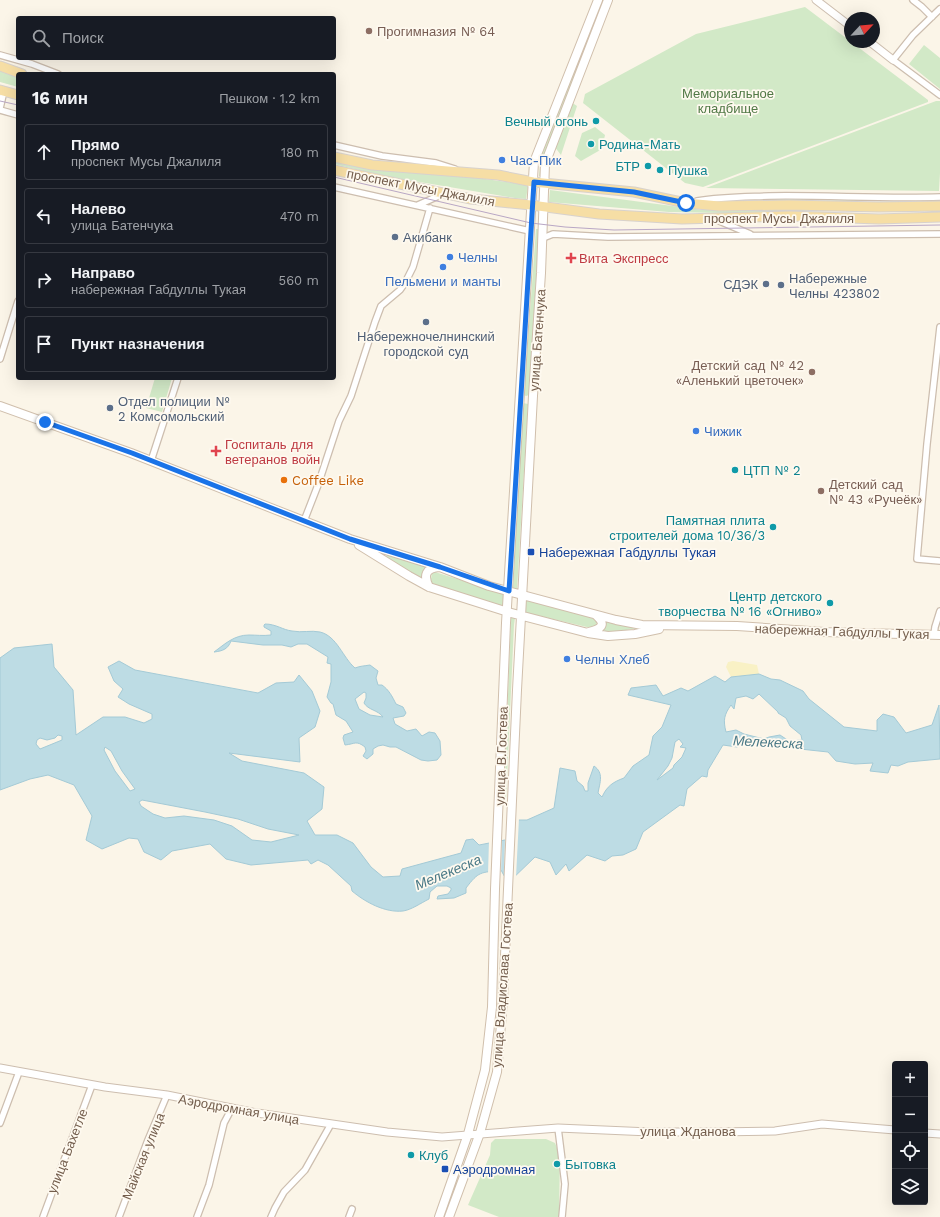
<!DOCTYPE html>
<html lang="ru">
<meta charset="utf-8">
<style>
body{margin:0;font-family:"Work Sans",sans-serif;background:#242831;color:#f1f3f6}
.controls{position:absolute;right:12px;bottom:12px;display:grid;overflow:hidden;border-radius:4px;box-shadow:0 4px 16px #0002}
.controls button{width:36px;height:36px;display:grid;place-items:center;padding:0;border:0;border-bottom:1px solid #363941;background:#171b24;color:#f1f3f6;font:20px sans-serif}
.compass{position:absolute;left:844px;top:12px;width:36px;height:36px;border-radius:50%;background:#171b24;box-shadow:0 4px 16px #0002;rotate:64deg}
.stop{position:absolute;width:12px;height:12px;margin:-9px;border:3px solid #1a73e8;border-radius:50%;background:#fff}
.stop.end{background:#1a73e8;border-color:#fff;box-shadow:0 1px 4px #0008}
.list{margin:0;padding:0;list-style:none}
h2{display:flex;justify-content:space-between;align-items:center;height:52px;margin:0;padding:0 16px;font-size:17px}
h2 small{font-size:13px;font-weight:400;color:#9ea1a6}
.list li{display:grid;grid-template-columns:26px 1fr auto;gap:12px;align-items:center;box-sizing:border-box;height:56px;margin:0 8px 8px;padding:0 8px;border:1px solid #363941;border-radius:4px}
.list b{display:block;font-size:15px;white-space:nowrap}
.list p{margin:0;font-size:13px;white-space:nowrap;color:#9ea1a6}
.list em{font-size:13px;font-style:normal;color:#9ea1a6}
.icon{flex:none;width:22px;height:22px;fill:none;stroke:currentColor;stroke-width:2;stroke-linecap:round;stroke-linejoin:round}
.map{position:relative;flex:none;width:940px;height:1217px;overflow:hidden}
.search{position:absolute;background:#171b24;box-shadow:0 4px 16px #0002;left:16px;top:16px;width:320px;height:44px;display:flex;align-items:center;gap:10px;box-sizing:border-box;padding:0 14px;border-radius:4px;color:#9ea1a6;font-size:15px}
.panel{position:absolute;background:#171b24;box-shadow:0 4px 16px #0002;left:16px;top:72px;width:320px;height:308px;border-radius:4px}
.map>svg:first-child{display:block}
.green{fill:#d2e9c7}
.sand{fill:#f9f1c5}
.water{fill:#bddce4;stroke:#a4cad6;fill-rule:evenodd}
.pier{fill:#fbf5e8}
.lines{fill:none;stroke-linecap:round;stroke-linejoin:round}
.minor-casing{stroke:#cdbeaf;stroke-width:8}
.tertiary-casing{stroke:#cdbeaf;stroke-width:9}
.secondary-casing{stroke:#d0bfac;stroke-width:10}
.primary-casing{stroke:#d8d2cd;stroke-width:11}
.minor{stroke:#fff;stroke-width:5.5}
.tertiary{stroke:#fff;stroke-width:7}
.secondary{stroke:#fff;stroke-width:8}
.primary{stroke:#f6dea5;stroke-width:9}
.tram{stroke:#b9a7c5;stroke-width:1}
.route{stroke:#1a73e8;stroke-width:5}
.education-dot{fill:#8d6e63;stroke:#fef9ef;stroke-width:1.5}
.culture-dot{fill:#0f9aa8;stroke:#fef9ef;stroke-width:1.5}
.shop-dot{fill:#3f7fe0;stroke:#fef9ef;stroke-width:1.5}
.service-dot{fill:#5c6f8a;stroke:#fef9ef;stroke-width:1.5}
.health-dot{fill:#e0444e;stroke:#fef9ef;stroke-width:1.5}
.food-dot{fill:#e8710a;stroke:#fef9ef;stroke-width:1.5}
.transit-dot{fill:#1a4fb4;stroke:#fef9ef;stroke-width:1.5}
.labels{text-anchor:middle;stroke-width:3.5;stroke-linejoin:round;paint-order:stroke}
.education-label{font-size:13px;fill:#785e54;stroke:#fef9ef;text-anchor:start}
.park-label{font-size:13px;fill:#517946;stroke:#fef9ef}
.culture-label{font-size:13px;fill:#0d838f;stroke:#fef9ef;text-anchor:start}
.shop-label{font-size:13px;fill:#366cbe;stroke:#fef9ef;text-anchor:start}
.street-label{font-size:13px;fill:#745e4d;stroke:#fef9ef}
.service-label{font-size:13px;fill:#4e5e75;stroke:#fef9ef;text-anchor:start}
.health-label{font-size:13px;fill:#be3a42;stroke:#fef9ef;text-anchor:start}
.food-label{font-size:13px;fill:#c56008;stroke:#fef9ef;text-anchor:start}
.transit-label{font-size:13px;fill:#164399;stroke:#fef9ef;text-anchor:start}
.water-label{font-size:14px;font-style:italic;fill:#487886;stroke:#fef9ef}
</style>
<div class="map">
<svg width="940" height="1217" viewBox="0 0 940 1217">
<rect width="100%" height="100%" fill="#fbf5e8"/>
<!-- green -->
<path class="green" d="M805 7 928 100V102L703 187 685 183 583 103 585 94 696 34Z
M924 45 940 58V89L909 64Z
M581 54 582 56 543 158 541 176H539L541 157Z
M0 70 18 77V87L0 82Z
M936 101H940V173L939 191 706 188Z
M571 102 577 106 561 155 554 146Z
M595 127 605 135 602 149 581 161 575 156 582 133Z
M334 161 375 170 464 176 528 185 526 199 515 198 384 176 334 164Z
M550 190 703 210H879L726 213 669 212 549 202Z
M795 198 940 200V202L796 200 722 202 726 199Z
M536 229H539L529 395 526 396 524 395Z
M155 378H172L162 412 146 408Z
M523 403 528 404 517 590 513 588Z
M387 554 426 567 422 572V580L386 557Z
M435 572 505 594 504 607 432 584 431 579 432 573Z
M524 599 594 617 597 622 596 626 591 628 523 612Z
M511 616 515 618 514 625 506 800 504 799Z
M604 621 643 627 621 631 600 632Z
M495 1139H546L555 1143 560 1155 559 1217H499L468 1205 490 1155 491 1143Z"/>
<!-- sand -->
<path class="sand" d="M733 661 757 665 759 674 731 677 726 667 728 662Z"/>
<!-- water -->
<path class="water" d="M265 624C276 624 283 630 292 631 302 633 311 630 320 632 337 636 343 658 355 668 360 666 364 666 370 665L378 671 376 678 378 685H382C389 690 392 696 396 704L403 707 406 713 404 716 393 718 395 724 407 731 416 729 422 736 429 732 435 733 440 741 441 755 437 760 428 761 421 760 396 747H390L383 745 378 746 373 749V754L367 759 363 756 366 751 365 747C356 740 355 744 345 745L343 738 344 735 353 732 346 721 336 715 333 704 331 703 327 697 331 682V664L327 663 328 657 307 644H298L291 647 282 645H263L231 641C228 649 223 651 214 652 225 644 234 635 249 635 256 635 263 636 271 635V631L264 627V625ZM364 692 366 693V698L364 703C368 710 378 710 383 717L370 715 359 709 355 699Z
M52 644 54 667 73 690 76 735 103 717H125L144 723 152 719V714L129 704 118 697 123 689 114 681 108 667 119 661 135 670 258 693 276 683 294 682 299 675 312 691 320 711 315 727 299 738 300 762 229 753 242 761 304 773 324 787 322 809 307 821 315 835H337L353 843 371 867 383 877 400 876 402 869 461 853 466 840 473 839 479 845 510 839 509 820H527L554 808 560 768 575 771 577 781 583 786 585 791H588V783L594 766C604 773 600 782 598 793L602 797C607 786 613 782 624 778L633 766 649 755 653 736 662 727 671 705 628 695 631 688 656 685 663 696 681 688 688 691 715 676 725 682 731 677 759 674 771 679 780 680 803 691 809 699 844 727 877 731V720L883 714 894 717 906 733 932 725 939 705 940 759 908 762 898 766 891 765 888 773 870 771 873 763 855 764 836 761 828 752 744 743 737 747 723 745 708 770 707 777 702 776 687 789 684 806 680 805 643 832 636 849 623 855 612 856 605 861 587 855 569 871 566 864 556 875 550 862 535 857 508 883 501 870C480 873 479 871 466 888V893L454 898 437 899 438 896 448 894 451 890V888L447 886H437L430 892 429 899C421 903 411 910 403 911 385 913 365 902 352 891L351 886 328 865 318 860 311 864 308 860 251 865 226 859 210 844 172 851 161 860 144 852 138 839 129 838 102 849 86 840 92 816 74 785 48 775 30 779 0 790V658L14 648ZM759 694 778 712V713L786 718 790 726 801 735 802 740 789 741 780 735 769 737 764 739 744 734 736 730 726 732C723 720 724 715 731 705L734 709 736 698 746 696 753 699ZM58 735 62 736V740L40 749 36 744 37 740 40 738 47 740 55 738ZM679 739 683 744 680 747 686 748 682 757 674 765 673 768 657 780 668 766 672 758 675 742ZM105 747 111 751 122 771 135 789 130 791 115 771 104 750ZM142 800 205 812 238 819 268 829 299 835 271 842 252 840 232 826 214 820 184 816 165 818 153 814 141 806 139 802Z"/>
<!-- pier -->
<path class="pier" d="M508 818H519L516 877 510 884H507L504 878 505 838 508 837 507 819Z
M502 838 501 874 500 872 488 874 489 841Z"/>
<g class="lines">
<defs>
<path id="minor" d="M913 0 922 7 932 17
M940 9 913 35 893 60 940 95
M0 55 32 64 58 74
M0 108 4 91
M0 110 18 115
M334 145 382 156 436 163 455 169
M334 187 530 231
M697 201C721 197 745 197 769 196 826 195 883 199 940 197
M418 205 443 194
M717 220 750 234
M543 238 553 234 608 237 940 234
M940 327 927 444 917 559 940 561
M0 359 18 301
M151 461 178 378
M304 521 318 485 339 421 351 396 375 322 381 306 400 290 405 283 413 267 430 208
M934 635 935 627 940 611
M0 1123 19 1072
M558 1128 565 1184 562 1217
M43 1217 92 1085
M119 1217 148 1140 167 1095
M197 1217 209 1185 224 1123 232 1108
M271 1217 275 1208 284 1192 305 1170 331 1124
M349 1217 352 1209"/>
<path id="tertiary" d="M816 0 850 26
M870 42 893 60
M0 1068 105 1087 167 1095 257 1113 387 1132 442 1137 558 1128 650 1132H715L775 1131 822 1124 895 1130
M925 1133 940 1134"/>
<path id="secondary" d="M0 406 131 453 350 539 440 567 489 586 616 620 642 625 737 626 824 632 940 635
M359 545 409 576 429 587 508 612 588 633 608 636 635 634 659 629
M429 587C423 575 426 568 439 567
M589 632C601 629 607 625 596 615
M439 1217 468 1134 485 1070 492 1007 495 889 506 623 534 162 598 0
M449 1217 480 1133 497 1072 503 1000 517 690 533 396 541 273 545 164 608 0"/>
<path id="primary" d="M0 66 22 74
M0 90 18 95
M334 157 372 165 498 175 533 182 634 192 686 203 719 206 789 205 879 207 940 206
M334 170 471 199 531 205 599 214 682 219 790 216 879 219 940 217"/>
</defs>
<!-- minor casing -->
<use href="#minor" class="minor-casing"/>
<!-- tertiary casing -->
<use href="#tertiary" class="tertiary-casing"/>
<!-- secondary casing -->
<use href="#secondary" class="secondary-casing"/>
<!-- primary casing -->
<use href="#primary" class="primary-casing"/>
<!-- minor -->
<use href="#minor" class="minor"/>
<!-- tertiary -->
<use href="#tertiary" class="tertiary"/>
<!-- secondary -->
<use href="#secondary" class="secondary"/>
<!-- primary -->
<use href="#primary" class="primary"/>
<!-- tram -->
<path class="tram" d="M0 101 18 105
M334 177 531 223 565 227 614 230 940 225"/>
</g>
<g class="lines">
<!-- route -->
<path class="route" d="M45 422 132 453 350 539 440 567 509 591 534 182 634 192 686 203"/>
</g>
<!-- markers -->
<g class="education-dot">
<circle cx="369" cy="31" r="4"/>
<circle cx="812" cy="372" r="4"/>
<circle cx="821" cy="491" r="4"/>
</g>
<g class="culture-dot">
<circle cx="596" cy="121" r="4"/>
<circle cx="591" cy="144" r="4"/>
<circle cx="648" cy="166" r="4"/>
<circle cx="660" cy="170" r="4"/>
<circle cx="735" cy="470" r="4"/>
<circle cx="773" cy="527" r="4"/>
<circle cx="830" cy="603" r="4"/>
<circle cx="411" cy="1155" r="4"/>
<circle cx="557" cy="1164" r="4"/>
</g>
<g class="shop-dot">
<circle cx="502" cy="160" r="4"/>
<circle cx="450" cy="257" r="4"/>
<circle cx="443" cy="267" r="4"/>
<circle cx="696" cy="431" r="4"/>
<circle cx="567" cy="659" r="4"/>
</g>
<g class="service-dot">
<circle cx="395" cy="237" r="4"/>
<circle cx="766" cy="284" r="4"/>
<circle cx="781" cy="285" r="4"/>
<circle cx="426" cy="322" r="4"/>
<circle cx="110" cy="408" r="4"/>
</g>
<g class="health-dot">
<path d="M569 252h4v4h4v4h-4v4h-4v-4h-4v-4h4z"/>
<path d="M214 445h4v4h4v4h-4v4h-4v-4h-4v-4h4z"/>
</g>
<circle class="food-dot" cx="284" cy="480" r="4"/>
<g class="transit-dot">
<rect x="527" y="548" width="8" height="8" rx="2"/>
<rect x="441" y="1165" width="8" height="8" rx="2"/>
</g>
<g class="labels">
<!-- education labels -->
<g class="education-label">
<text x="377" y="36">Прогимназия № 64</text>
<text x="804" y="370" text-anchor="end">Детский сад № 42<tspan x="804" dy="15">«Аленький цветочек»</tspan></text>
<text x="829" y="489">Детский сад<tspan x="829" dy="15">№ 43 «Ручеёк»</tspan></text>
</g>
<!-- park labels -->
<g class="park-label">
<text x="728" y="98">Мемориальное<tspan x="728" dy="15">кладбище</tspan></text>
</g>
<!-- culture labels -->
<g class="culture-label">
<text x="588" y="126" text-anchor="end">Вечный огонь</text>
<text x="599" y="149">Родина-Мать</text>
<text x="640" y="171" text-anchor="end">БТР</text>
<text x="668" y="175">Пушка</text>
<text x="743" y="475">ЦТП № 2</text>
<text x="765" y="525" text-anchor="end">Памятная плита<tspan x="765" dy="15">строителей дома 10/36/3</tspan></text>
<text x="822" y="601" text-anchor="end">Центр детского<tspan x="822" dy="15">творчества № 16 «Огниво»</tspan></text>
<text x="419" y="1160">Клуб</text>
<text x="565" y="1169">Бытовка</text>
</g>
<!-- shop labels -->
<g class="shop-label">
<text x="510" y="165">Час-Пик</text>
<text x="458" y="262">Челны</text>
<text x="443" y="286" text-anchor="middle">Пельмени и манты</text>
<text x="704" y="436">Чижик</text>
<text x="575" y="664">Челны Хлеб</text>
</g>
<!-- street labels -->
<g class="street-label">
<text transform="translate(421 187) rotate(11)" y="5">проспект Мусы Джалиля</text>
<text x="779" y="223">проспект Мусы Джалиля</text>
<text transform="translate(537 340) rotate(-86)" y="5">улица Батенчука</text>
<text transform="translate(842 631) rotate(2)" y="5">набережная Габдуллы Тукая</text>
<text transform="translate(501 756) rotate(-88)" y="5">улица В.Гостева</text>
<text transform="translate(502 985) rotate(-86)" y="5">улица Владислава Гостева</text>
<text transform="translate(239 1109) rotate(10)" y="5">Аэродромная улица</text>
<text x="688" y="1136">улица Жданова</text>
<text transform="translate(67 1151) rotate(-69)" y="5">улица Бахетле</text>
<text transform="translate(143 1156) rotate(-68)" y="5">Майская улица</text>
</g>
<!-- service labels -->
<g class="service-label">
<text x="403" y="242">Акибанк</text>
<text x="789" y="283">Набережные<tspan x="789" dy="15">Челны 423802</tspan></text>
<text x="758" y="289" text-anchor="end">СДЭК</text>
<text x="426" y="341" text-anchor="middle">Набережночелнинский<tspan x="426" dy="15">городской суд</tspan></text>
<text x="118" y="406">Отдел полиции №<tspan x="118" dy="15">2 Комсомольский</tspan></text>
</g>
<!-- health labels -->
<g class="health-label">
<text x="579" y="263">Вита Экспресс</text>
<text x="225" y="449">Госпиталь для<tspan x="225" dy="15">ветеранов войн</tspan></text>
</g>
<!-- food labels -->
<g class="food-label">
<text x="292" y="485">Coffee Like</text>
</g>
<!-- transit labels -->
<g class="transit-label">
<text x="539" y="557">Набережная Габдуллы Тукая</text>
<text x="453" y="1174">Аэродромная</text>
</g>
<!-- water labels -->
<g class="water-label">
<text transform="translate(768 742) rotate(3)" y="5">Мелекеска</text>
<text transform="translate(448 872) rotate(-23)" y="5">Мелекеска</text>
</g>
</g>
</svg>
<div class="controls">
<button>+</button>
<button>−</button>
<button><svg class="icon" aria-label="locate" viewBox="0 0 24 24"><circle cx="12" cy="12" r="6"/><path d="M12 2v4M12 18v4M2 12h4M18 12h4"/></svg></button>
<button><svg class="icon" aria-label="layers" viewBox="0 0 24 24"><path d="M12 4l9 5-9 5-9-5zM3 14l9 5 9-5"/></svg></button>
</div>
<svg class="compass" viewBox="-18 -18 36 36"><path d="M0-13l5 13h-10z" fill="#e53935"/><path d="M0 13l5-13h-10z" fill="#9ea1a6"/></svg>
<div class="stop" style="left:686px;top:203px"></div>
<div class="stop end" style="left:45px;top:422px"></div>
<div class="search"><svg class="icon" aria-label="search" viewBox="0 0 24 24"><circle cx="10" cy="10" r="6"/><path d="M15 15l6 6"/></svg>Поиск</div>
<section class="panel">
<h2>16 мин<small>Пешком · 1.2 km</small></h2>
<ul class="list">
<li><svg class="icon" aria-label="ahead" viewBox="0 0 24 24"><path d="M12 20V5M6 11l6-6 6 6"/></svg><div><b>Прямо</b><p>проспект Мусы Джалиля</p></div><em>180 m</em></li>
<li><svg class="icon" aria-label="left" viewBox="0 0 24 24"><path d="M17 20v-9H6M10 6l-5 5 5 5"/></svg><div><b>Налево</b><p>улица Батенчука</p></div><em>470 m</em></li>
<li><svg class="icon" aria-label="right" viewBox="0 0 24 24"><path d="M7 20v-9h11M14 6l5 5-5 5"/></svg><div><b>Направо</b><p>набережная Габдуллы Тукая</p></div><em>560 m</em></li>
<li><svg class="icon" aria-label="arrive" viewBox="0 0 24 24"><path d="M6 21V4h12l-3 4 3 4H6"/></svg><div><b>Пункт назначения</b></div></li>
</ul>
</section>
</div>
